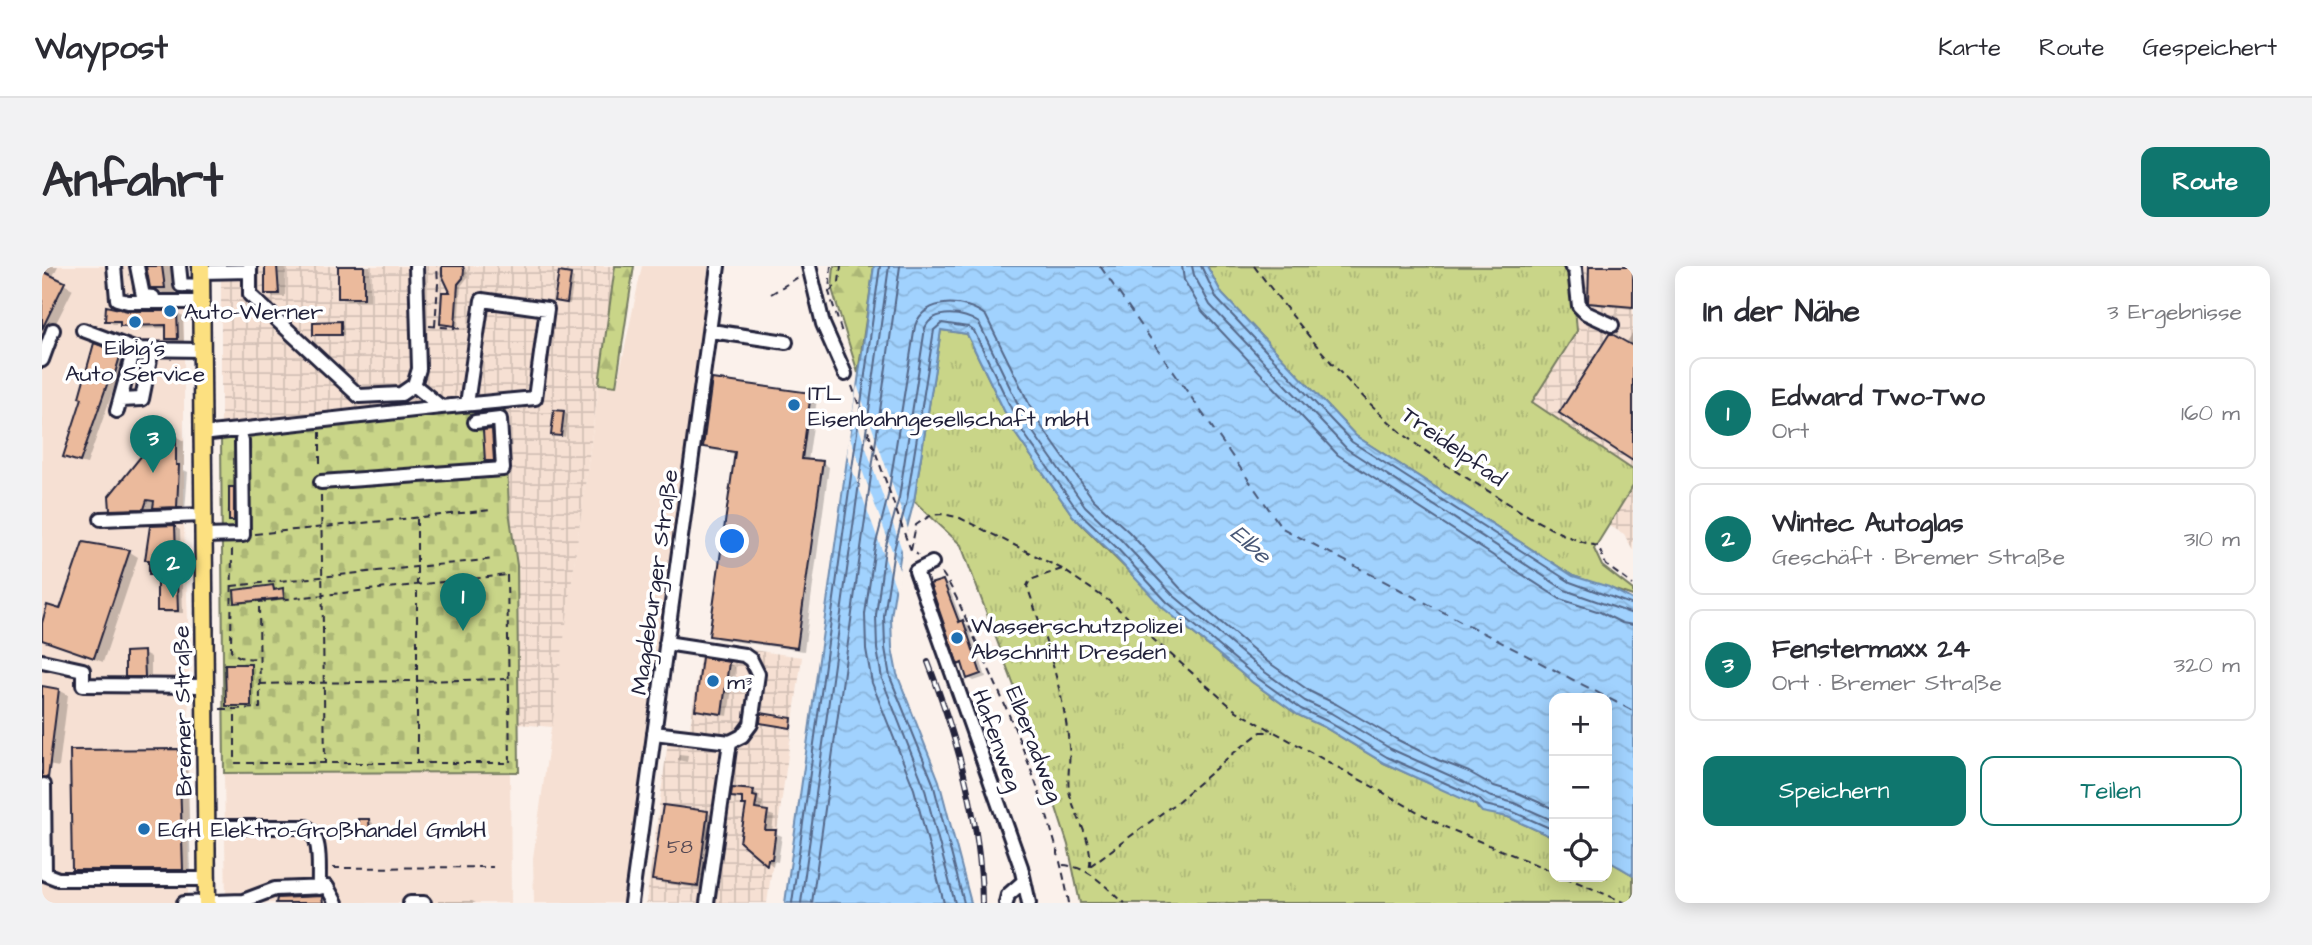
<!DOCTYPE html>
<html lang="de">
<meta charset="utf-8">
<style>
body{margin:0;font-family:"Architects Daughter",sans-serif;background:#f2f2f3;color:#2b2b33}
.controls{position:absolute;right:21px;bottom:21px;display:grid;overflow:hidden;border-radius:14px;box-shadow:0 4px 18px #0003}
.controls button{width:63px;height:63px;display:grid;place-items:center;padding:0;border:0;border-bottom:2px solid #e1e1e2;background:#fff;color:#2b2b33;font:35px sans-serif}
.you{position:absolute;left:691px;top:276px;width:24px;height:24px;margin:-18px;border:5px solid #fff;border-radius:50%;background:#1a73e8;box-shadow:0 0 0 10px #1a73e833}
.badge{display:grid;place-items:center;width:46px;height:46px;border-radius:50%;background:#0f766e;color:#fff;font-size:23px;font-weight:700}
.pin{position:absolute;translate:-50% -58px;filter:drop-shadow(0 2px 4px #0008)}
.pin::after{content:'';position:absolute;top:37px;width:24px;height:21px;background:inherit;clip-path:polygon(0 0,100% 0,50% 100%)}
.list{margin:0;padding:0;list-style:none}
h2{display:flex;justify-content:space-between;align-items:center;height:91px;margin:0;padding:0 28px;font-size:30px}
h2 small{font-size:23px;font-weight:400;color:#7c7c81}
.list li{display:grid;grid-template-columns:46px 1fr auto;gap:21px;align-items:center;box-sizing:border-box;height:112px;margin:0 14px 14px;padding:0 14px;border:2px solid #e1e1e2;border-radius:14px}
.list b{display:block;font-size:26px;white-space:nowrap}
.list p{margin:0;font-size:23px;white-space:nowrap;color:#7c7c81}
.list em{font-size:23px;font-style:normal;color:#7c7c81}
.actions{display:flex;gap:14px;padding:21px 28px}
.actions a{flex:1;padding:16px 0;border:2px solid #0f766e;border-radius:14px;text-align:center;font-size:24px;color:#0f766e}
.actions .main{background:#0f766e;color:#fff}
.icon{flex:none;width:38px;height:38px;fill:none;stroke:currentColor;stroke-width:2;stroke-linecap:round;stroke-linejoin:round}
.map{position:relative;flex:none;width:1591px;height:637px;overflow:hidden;border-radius:14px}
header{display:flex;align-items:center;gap:42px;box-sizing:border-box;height:98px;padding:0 35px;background:#fff;border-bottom:2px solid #e1e1e2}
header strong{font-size:33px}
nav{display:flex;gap:38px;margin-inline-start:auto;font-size:24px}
.intro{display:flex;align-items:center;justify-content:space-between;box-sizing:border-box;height:168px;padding:0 42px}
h1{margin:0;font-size:49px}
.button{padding:18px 32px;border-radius:14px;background:#0f766e;color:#fff;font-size:24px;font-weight:700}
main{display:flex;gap:42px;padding:0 42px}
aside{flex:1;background:#fff;border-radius:14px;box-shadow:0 4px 18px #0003}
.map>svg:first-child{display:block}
.built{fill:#f6e0d3}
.industrial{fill:url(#industrial-grid)}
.grass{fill:url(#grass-tufts);stroke:#767c62;stroke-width:2}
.forest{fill:url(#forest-firs);stroke:#767c62;stroke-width:2}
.cemetery{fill:url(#cemetery-stones);stroke:#767c62;stroke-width:2}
.water{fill:url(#water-waves);stroke:#6e8cb0;stroke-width:2}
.pier{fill:#fbf1eb}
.shadow{fill:#0003}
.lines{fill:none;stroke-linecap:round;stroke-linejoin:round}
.shore{stroke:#556889;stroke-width:2}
.ferry{stroke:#485776;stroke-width:2;stroke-dasharray:9 7;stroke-linecap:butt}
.building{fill:#ebba9c;stroke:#22223b;stroke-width:2}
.minor-casing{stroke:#22223b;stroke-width:18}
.major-casing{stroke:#22223b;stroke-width:21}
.path{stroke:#22223b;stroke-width:2;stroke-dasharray:7 5;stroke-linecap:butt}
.minor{stroke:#fff;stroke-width:12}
.major{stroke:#fce080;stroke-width:16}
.rail-casing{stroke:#22223b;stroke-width:6}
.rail{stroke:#fff;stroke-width:3.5;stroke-dasharray:10;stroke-linecap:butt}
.poi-dot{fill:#1f6fb2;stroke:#fff;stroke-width:2.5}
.labels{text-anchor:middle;stroke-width:7;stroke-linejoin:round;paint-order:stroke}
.number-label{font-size:19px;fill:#544853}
.poi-label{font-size:23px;fill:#22223b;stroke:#fff;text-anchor:start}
.street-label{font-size:23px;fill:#22223b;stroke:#fff}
.water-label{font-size:24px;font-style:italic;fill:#485776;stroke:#fff}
</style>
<header>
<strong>Waypost</strong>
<nav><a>Karte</a><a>Route</a><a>Gespeichert</a></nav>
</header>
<div class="intro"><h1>Anfahrt</h1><a class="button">Route</a></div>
<main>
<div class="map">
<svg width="1591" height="637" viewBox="0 0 1591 637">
<defs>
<pattern id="industrial-grid" width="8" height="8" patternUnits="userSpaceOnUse" patternTransform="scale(1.75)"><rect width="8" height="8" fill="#f6e0d3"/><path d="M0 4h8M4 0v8" fill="none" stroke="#d3c0b6"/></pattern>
<pattern id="grass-tufts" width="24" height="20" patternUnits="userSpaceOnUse" patternTransform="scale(1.75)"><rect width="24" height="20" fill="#c9d588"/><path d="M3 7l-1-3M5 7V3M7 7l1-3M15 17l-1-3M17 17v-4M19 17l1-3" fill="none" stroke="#acb776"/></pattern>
<pattern id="forest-firs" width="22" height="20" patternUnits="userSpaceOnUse" patternTransform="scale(1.75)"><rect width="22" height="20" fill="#c9d588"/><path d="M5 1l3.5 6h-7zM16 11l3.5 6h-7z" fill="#acb776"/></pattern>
<pattern id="cemetery-stones" width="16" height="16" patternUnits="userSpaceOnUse" patternTransform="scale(1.75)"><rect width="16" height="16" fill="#c9d588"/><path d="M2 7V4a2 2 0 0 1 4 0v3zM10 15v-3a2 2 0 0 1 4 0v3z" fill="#acb776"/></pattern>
<pattern id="water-waves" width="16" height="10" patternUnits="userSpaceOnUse" patternTransform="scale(1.75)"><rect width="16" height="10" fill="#a1d2fe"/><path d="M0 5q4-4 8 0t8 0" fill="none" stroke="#8ab4db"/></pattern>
</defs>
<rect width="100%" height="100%" fill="#fbf1eb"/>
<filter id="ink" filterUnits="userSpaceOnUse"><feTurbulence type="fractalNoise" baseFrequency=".0143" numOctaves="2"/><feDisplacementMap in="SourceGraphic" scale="14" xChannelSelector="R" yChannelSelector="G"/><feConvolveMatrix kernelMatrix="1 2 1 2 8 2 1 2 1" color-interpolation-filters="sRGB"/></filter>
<g filter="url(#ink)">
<!-- built -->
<path class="built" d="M0 0H142V262L147 377 146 637H0Z
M600 0H666L665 16 581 637H492L491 592 557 118 575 119Z
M468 506 469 637H184L182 508Z"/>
<!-- industrial -->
<path class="industrial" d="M179 0H573L510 461 477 458 475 299 467 245 179 171Z
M1523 0H1591V204L1490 136 1535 65Z
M1591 220V285L1582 268 1566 259Z
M660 377 760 391 725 637H604L628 460 648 462Z"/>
<!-- grass -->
<path class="grass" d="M1165 0 1524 1 1530 6 1535 65 1490 136 1591 204V220L1552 283 1560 300 1591 324V330L1531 310 1314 170 1180 28Z
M899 64 925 68 973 167 1031 250 1139 357 1210 416 1256 449 1282 461 1342 497 1416 530 1434 539 1436 543 1466 551 1512 572V611H1565V594L1591 609V637H1038L1026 579 992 473 919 279 872 235Z"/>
<!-- forest -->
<path class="forest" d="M573 0H592L574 120 557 118Z
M792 0H832L816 107 790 23Z"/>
<!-- cemetery -->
<path class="cemetery" d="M463 142 467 245 475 299 477 506 182 507 179 171Z"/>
<!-- water -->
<path class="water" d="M832 0H1165L1180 28 1314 170 1531 310 1567 321 1591 334V609L1565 594V432H1512V572L1466 551 1440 546 1434 539 1342 497 1282 461 1256 449 1210 416 1120 341 1068 285 1031 250 973 167 925 68 899 64 872 235 859 285 849 351 850 382 855 408 897 515 929 637H743Z"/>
<!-- pier -->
<path class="pier" d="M815 119 866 263 861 287 811 145Z
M807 169 858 306 855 325 805 189Z"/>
<!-- shadow -->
<path class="shadow" d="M0 0H16L10 12 31 23 12 61H2L10 65 0 81Z
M88 0H101L99 28 90 23Z
M106 0H129L133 27H121L110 21Z
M225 0H244L243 31H231L225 27Z
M298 0H328V35H305L298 31Z
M403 0H420L425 4 426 11 419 20 416 61 400 57 411 28Z
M1549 0 1591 2V43L1554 39 1547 35Z
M528 10 532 12 528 38 519 37 515 34Z
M85 46H134L141 50 142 76H133L126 72V62L86 63 80 58H71L64 54Z
M299 57 301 59 302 69 273 68Z
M1591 67V193L1584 77Z
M78 89 84 93 78 117 74 116 45 198 29 194 23 190Z
M768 129 775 133 766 195 781 197 787 201 762 385 676 373 669 369 694 188 669 184 663 181Z
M522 147 526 149 523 171 511 168Z
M133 170 142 175V204L146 206 143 245 121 246 113 241 111 247 78 248 69 243Z
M191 222 195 225 196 256 188 254Z
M133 261 138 264 141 347H122L117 344V310L108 307V295L105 293Z
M42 278 88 286 96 291 61 396 0 373V364L19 345Z
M901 315 906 319 920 356 926 359 944 411 932 415 927 412 922 400 918 397Z
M231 321 245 327 246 333 199 338 195 336Z
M102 387 109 391V413H92L85 410Z
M686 397 693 401 686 450 662 447 655 443Z
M208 400 212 402V441H189L185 439Z
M0 422 17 424 26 429 17 501 0 498Z
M136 484 145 490 149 608H40L31 603Z
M637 488 646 489 645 496 636 494Z
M711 526 718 530 717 534 721 536 719 546 732 550 730 566 740 570 736 596 732 595 731 600 700 576 706 540 702 538V534L691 530Z
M666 547 672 551 662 623 619 617 612 613Z
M327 554 331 557V570L322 571 318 568Z
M396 635H430L434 637H396Z"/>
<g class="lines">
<!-- shore -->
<path class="shore" d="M1140 0 1142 14 1160 45 1296 189 1518 333 1558 346 1580 357 1591 359
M1150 0 1152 9 1168 39 1305 183 1523 324 1591 348
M1159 0 1175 33 1310 176 1528 316 1591 339
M750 637 838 0
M759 637 847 0
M770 637 858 0
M902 637 872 523 830 417 824 383 823 348 833 281 846 230 873 60C882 31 924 33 944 50L995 154 1051 233 1087 266 1138 322 1226 396 1269 426 1294 438 1354 473 1396 494 1427 506 1452 520 1476 527 1512 543
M913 637 882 520 840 413 835 383 834 349 843 283 857 232 883 62C892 42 922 47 937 57L986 159 1043 240 1079 274 1131 329 1220 404 1263 435 1289 447 1349 483 1422 516 1447 530 1472 537 1512 555
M922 637 891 517 848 411 843 382 842 350 852 284 865 234 892 64 900 57 926 61 932 65 979 163 1036 245 1073 280 1125 336 1214 411 1259 443 1285 455 1345 491 1419 524 1437 533 1443 539 1469 545 1512 564"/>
<!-- ferry -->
<path class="ferry" d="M1058 0 1240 262 1591 445"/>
</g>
<!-- building -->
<path class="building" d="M104 0H120L123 22H108Z
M223 0H235L237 28H223Z
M296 0H322V32H296Z
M400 0H421L422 4 421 12 416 18 413 60 398 58 400 26H408L400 9Z
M1547 0H1591V41L1546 37Z
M0 5 23 16 0 63Z
M517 6 529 8 525 37 512 35Z
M64 40 86 45H135L136 73H124V59L78 60V55H63Z
M299 55V69H271V56Z
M1568 67 1591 80V195L1517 147Z
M52 77 79 87 71 114 67 113 38 196 21 191 40 132 37 131Z
M670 113 769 127 760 193 781 195 755 382 667 370 693 186 661 181Z
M512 144 522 145 519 170 509 169Z
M450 163 452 195H443L441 164Z
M117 168H134V199H137L135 241 111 242 112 235 105 234 102 243 68 244 67 230Z
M187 221H192V255H187Z
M133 259 136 345H115V308H107V294H103L108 260Z
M41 276 88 284 52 392 0 374V357L5 339 18 343Z
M901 314 917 356 921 354 939 408 925 413 920 397 916 399 888 318Z
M231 319 232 324 241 322 242 332 193 337 192 324Z
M102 385 103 411H83V386Z
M660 391 687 396 680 448 653 444Z
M183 398H209V440H184Z
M0 420 17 423 6 512 0 511Z
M719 447 750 452 749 462 718 457Z
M137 483 141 604H30L28 484Z
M690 522 712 524 711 530 715 531 713 543 726 545 723 564H734L730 593H726L725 599 698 576 704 539H700V532L689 531Z
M621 539 666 545 656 620 610 614Z
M316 553H327L328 569H316Z
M280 630 281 637H234L235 632Z"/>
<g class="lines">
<defs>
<path id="minor" d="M72 0 75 33 86 36H160
M95 0 101 30 111 31
M137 0 139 19 159 20
M208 0V29L317 130 359 128 372 119 377 103 374 0
M767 0 781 58 803 108
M1529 0 1533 3 1537 40 1544 47 1570 59
M159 6 208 5
M41 64 92 83 160 84
M669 65 744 76
M0 94 11 64
M372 119 399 141 493 132 505 43 440 34 425 138
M78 134 100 133 110 83
M75 145 92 83
M160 168 399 141
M279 216 461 203 458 153 433 156
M59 253 161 249
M161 270 201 269 200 174
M890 297 874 305 979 601 987 637
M0 395 41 404V419L163 420
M612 467 688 476 700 470 709 458 716 408 709 394 702 389 624 377
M2 519 3 608 16 613H165
M164 561H264C281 570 276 604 277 622
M142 637 201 635 233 623 285 621 294 637
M368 637H382
M589 637 676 0
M665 637 688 476
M964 637 966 629 982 615"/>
<path id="major" d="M159 0 165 637"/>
</defs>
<!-- minor casing -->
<use href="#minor" class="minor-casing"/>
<!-- major casing -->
<use href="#major" class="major-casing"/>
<!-- path -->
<path class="path" d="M789 0 787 26 800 67
M1212 0C1259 62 1309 126 1370 175 1397 196 1427 213 1456 231 1486 250 1521 273 1556 280L1564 299 1591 319
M788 25 797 16 799 0
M729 28 758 10
M387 60 423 63
M393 60 396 18 395 0
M810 120 864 272 869 284 876 289
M278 166V202
M279 229 283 496
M375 253V496
M213 268 449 244
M190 283 189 384C196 393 205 393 216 392
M869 284 874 259C892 246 896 246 918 252L1020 303 1067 335 1193 444 1403 561 1512 606
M1020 303 988 314 985 320C1002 368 1023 430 1027 480 1029 496 1024 513 1028 529 1035 554 1053 578 1047 605
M900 307C913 325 922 349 931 369 970 451 1011 548 1027 637
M465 309 468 497H193V443L218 442 217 336Z
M190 320 452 293
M218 418 467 413
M178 443H192
M1021 599C1049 601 1062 621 1083 637
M1048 600 1135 536 1189 489 1219 466H1231
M291 602 451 601
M1523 611 1584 637"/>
<!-- minor -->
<use href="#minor" class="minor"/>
<!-- major -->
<use href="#major" class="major"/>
<defs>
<path id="rail" d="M886 396C915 473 939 554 940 637"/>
</defs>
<!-- rail casing -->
<use href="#rail" class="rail-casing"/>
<!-- rail -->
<use href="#rail" class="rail"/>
</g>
</g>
<!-- markers -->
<g class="poi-dot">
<circle cx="128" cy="45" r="7"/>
<circle cx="93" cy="56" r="7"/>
<circle cx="752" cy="139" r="7"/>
<circle cx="915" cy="372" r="7"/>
<circle cx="671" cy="415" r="7"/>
<circle cx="102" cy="563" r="7"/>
</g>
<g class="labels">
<!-- number labels -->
<g class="number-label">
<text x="638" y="587">58</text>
</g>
<!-- poi labels -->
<g class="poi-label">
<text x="142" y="53">Auto-Werner</text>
<text x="93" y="89" text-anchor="middle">Eibig's<tspan x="93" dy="26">Auto Service</tspan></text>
<text x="766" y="134">ITL<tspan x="766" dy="26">Eisenbahngesellschaft mbH</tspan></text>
<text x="929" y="367">Wasserschutzpolizei<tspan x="929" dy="26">Abschnitt Dresden</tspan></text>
<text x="685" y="423">m³</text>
<text x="116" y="571">EGH Elektro-Großhandel GmbH</text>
</g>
<!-- street labels -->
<g class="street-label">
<text transform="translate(1412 180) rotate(35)" y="8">Treidelpfad</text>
<text transform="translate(612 316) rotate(-82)" y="8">Magdeburger Straße</text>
<text transform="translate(140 445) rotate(-91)" y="8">Bremer Straße</text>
<text transform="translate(956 474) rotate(70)" y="8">Hafenweg</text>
<text transform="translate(993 478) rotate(69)" y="8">Elberadweg</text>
</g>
<!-- water labels -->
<g class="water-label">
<text transform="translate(1209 278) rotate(42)" y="8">Elbe</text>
</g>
</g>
</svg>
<div class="controls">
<button>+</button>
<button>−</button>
<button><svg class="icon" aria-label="locate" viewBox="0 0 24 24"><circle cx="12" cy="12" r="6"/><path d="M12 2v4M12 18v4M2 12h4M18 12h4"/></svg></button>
</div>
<div class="you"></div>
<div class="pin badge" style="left:421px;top:365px">1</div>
<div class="pin badge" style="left:131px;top:332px">2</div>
<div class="pin badge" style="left:111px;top:207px">3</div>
</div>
<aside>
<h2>In der Nähe<small>3 Ergebnisse</small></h2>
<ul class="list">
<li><span class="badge">1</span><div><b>Edward Two-Two</b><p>Ort</p></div><em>160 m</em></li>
<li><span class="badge">2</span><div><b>Wintec Autoglas</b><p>Geschäft · Bremer Straße</p></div><em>310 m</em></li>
<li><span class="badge">3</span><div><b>Fenstermaxx 24</b><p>Ort · Bremer Straße</p></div><em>320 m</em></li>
</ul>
<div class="actions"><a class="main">Speichern</a><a>Teilen</a></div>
</aside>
</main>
